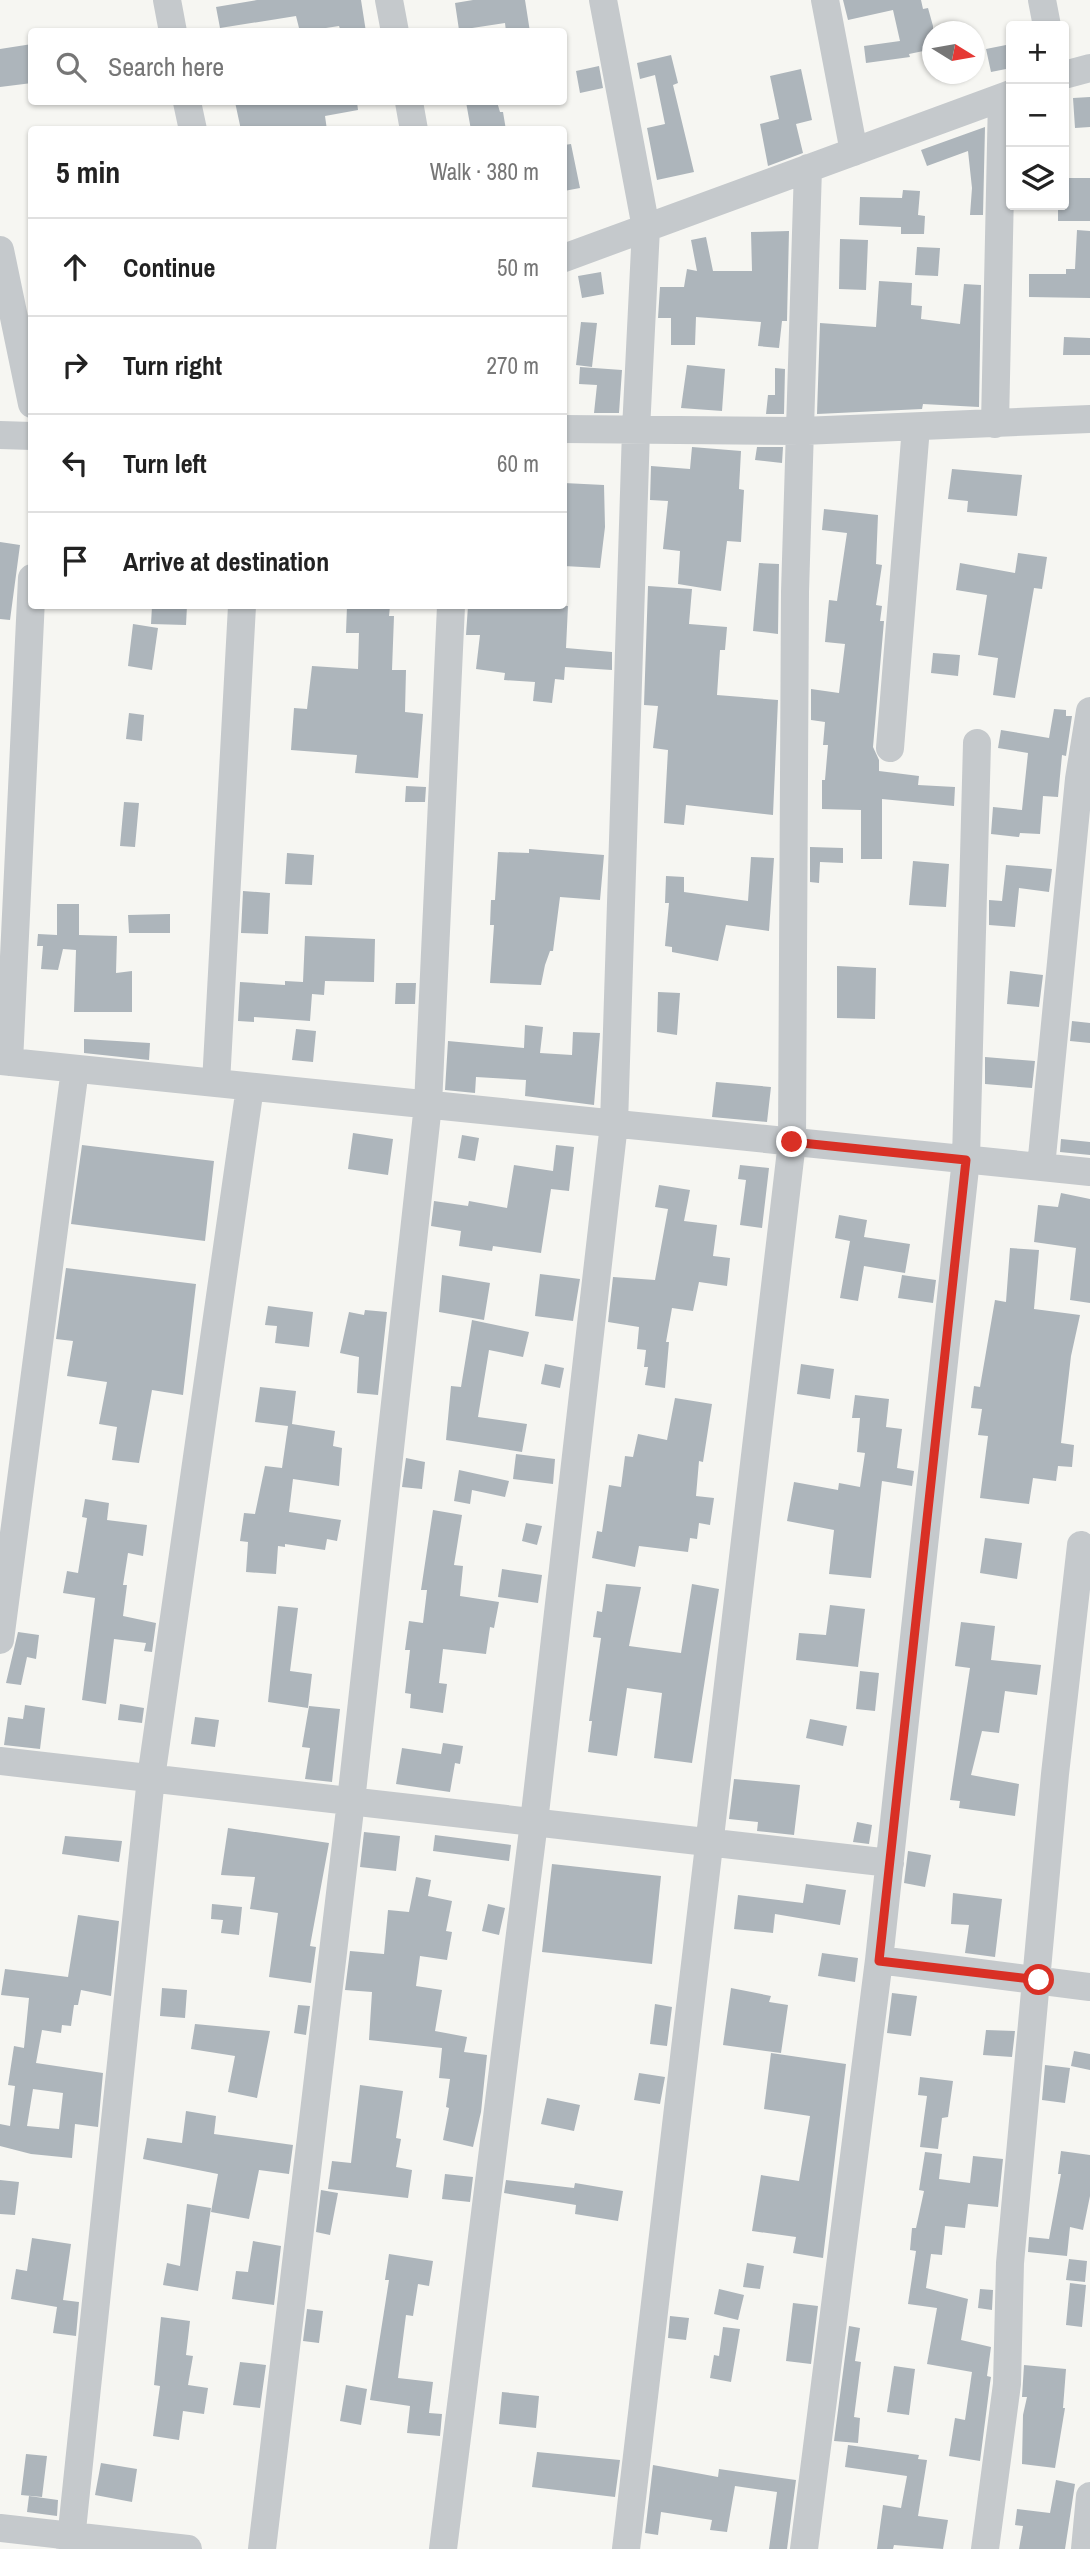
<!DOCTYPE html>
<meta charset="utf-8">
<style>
body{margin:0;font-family:"Archivo Narrow",sans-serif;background:#f2f2f2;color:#222}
.controls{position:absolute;right:21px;top:21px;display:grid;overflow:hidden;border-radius:7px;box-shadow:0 2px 5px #0004}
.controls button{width:63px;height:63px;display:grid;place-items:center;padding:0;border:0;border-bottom:2px solid #e0e0e0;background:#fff;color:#222;font:35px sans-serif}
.compass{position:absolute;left:922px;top:21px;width:63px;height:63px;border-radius:50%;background:#fff;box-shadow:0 2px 5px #0004;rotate:101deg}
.stop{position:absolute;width:21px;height:21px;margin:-16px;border:5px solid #d93025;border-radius:50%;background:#fff}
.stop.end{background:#d93025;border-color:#fff;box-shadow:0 2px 7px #0008}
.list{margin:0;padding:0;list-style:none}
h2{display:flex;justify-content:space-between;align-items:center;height:91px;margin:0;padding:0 28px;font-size:30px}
h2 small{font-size:23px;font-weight:400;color:#767676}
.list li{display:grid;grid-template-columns:46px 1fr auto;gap:21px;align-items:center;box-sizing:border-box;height:98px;padding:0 28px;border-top:2px solid #e0e0e0}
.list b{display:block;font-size:26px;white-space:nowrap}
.list em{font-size:23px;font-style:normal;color:#767676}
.icon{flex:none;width:38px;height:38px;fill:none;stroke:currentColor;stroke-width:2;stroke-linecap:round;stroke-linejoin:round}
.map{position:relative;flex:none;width:1090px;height:2549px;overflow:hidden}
.search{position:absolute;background:#fff;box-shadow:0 2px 5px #0004;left:28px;top:28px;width:539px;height:77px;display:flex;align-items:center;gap:18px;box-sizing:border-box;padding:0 24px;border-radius:7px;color:#767676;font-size:26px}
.panel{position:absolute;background:#fff;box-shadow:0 2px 5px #0004;left:28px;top:126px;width:539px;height:483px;border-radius:7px}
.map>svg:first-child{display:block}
.building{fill:#adb5bb;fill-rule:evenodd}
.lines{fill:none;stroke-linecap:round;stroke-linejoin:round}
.minor{stroke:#c5c9cc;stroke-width:28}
.route{stroke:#d93025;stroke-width:9}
</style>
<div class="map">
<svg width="1090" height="2549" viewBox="0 0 1090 2549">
<rect width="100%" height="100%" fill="#f6f6f2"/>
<!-- building -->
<path class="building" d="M257 0H361L366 32H341L339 26 300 32 296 16 220 28 216 7Z
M473 0H525L530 32H506L505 23 459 30 455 3Z
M843 0H921L923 9 928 8 933 26V49L909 54 910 57 866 63 864 46 900 41 893 10 848 20Z
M32 44V83L0 87V49Z
M1011 44V68L991 72 986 49Z
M671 55 678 83 673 85 694 172 657 180 647 128 665 124 655 75 640 79 637 63Z
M599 66 603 88 580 93 576 71Z
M801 69 812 120 796 124 803 153 768 166 760 124 779 119 770 76Z
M1090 97V127L1075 128 1073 98Z
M235 102H357L358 110 325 116 327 130H241Z
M466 102H497L500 112H503L506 130H471Z
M985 127 983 215H970L972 188 968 151 927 166 921 150Z
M571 144 580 188 564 191V145Z
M1064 178H1090V221H1058V205H1064Z
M903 190 920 191 918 215 925 216 924 234H901V227L859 225 860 197 902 198Z
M1077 230 1090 231V298L1029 297V274H1066V269H1075Z
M789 231 787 321H782L779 348 758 346 761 322 696 317 695 345H671V318H658L660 287H684L687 269 697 271 691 240 706 237 713 271H752L751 232Z
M840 239 868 240 866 290 839 289Z
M917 247 940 248 938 276 915 275Z
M601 272 604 294 582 298 578 276Z
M879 281 912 283 911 305 922 306 921 319 960 324 964 284 981 285 979 407 923 404 922 409 817 414 820 323 876 327Z
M581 322 597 323 592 367 576 365Z
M1064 337 1090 338V355H1063Z
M687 365 725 369 722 411 681 408Z
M580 367 622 370 619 413H594L597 385 579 384Z
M775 368 785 369 784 414H766L768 395H775Z
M692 447 741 451 739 489 744 490 741 542 727 541 721 591 678 584 680 551 663 549 668 501 650 500 651 466 690 469Z
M757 447H783L782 463 755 460Z
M952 469 1022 475 1017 516 967 512 968 501 948 499Z
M564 483 604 485 605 527 600 568 564 566Z
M824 509 878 515 876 564 882 565 876 605 882 606 880 621H884L873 747 879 760V771L919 776 918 785 955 787 954 806 882 799V859H861V810L822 809V780H825L828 745H823L825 722 811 720V689L839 693 845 644 825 642 829 600 837 601 847 533 822 530Z
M0 542 20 545 10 620 0 619Z
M1018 553 1047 557 1042 589 1034 588 1015 698 993 695 998 658 978 655 987 595 956 590 960 563 1015 573Z
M759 563 779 564 778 634 753 631Z
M648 586 692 589 689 624 727 627 725 650H720L717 695 778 700 773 815 686 805 684 825 664 823 668 750 653 748 658 706 644 705Z
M152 606H187L186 625 151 624Z
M347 606H390L389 616H394L392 670H406L405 712 423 714 418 778 355 773 357 755 291 750 294 708 307 709 312 666 358 669 359 633H346Z
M468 606H568L566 648 612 652V670L565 667 564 680 555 679 552 703 533 701 535 682 504 680 505 673 476 669 480 635H466Z
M133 624 158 628 152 670 128 666Z
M933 653 960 655 958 676 931 673Z
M1054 709 1066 710V716H1072L1066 756 1062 755 1058 797 1043 796 1040 834 1020 833 1019 837 991 834 993 807 1022 810 1028 753 998 748 1001 730 1049 738Z
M129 713 144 715 142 741 126 739Z
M406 786 426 787 425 802H405Z
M124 802 139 803 135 847 120 846Z
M810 847 843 848V863L820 862 819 883 810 882Z
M529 849 604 855 600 900 560 897 553 951H550L545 965 541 985 490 983 494 925H490L491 900H495L498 852 529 853Z
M287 853 314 855 312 885 285 884Z
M751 857 774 858 769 931 726 925 718 961 672 952V947L665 946 669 903H665L666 876 684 877V892L748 901Z
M913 861 949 864 946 907 909 905Z
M1006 865 1052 869 1049 892 1019 888 1015 927 989 925V900L1002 901Z
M243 891 270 893 268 934 241 933Z
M57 904H79V935L117 936 116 973 132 971V1012H74L76 950 63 949 58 970 41 969 43 946H37L38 934 57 935Z
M170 914V933H129L128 915Z
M305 936 375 939 374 982 325 981 324 995 312 994 310 1021 254 1017V1022L238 1021 240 982 285 985V981L303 982Z
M837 966 876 968 875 1019 837 1018Z
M1010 971 1043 975 1039 1007 1007 1004Z
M396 983H416L415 1004H395Z
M658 992 680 993 677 1035 657 1032Z
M1072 1021 1090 1023V1043L1070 1041Z
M525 1025 543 1027 540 1053 572 1055 573 1032 600 1033 594 1105 525 1096 526 1080 476 1077 475 1093 445 1090 448 1041 524 1048Z
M296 1029 316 1031 313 1062 292 1060Z
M84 1039 150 1043 149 1060 84 1053Z
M985 1057 1035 1061 1032 1088 985 1084Z
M716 1082 771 1087 767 1122 712 1117Z
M353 1133 393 1139 388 1175 348 1169Z
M462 1135 479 1138 475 1161 458 1158Z
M1061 1139 1090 1142V1155L1060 1152Z
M82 1145 214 1161 205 1241 71 1224Z
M556 1145 574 1147 569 1191 551 1189 541 1253 493 1246 492 1251 459 1246 461 1231 431 1226 434 1201 468 1206 469 1201 507 1208 514 1165 553 1171Z
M740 1165 769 1168 762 1228 740 1225 746 1180 738 1179Z
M659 1185 690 1190 684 1221 717 1225 713 1256 730 1258 727 1286 699 1282 693 1311 672 1308 666 1342H669L665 1388 645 1385 648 1367H644L646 1350 637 1349 639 1327 608 1322 613 1277 655 1280 668 1209 655 1207Z
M1061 1193 1090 1199V1303L1070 1300 1076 1248 1034 1242 1038 1205 1058 1207Z
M839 1215 867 1220 864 1237 910 1244 905 1273 864 1266 858 1301 840 1298 850 1241 835 1238Z
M1010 1248 1039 1250 1034 1309 1080 1315 1071 1356 1061 1443 1074 1445 1072 1467 1058 1466 1056 1481 1033 1478 1029 1504 980 1498 988 1436 978 1435 982 1409 971 1408 974 1386 980 1387 995 1300 1006 1302Z
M66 1268 196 1284 183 1395 152 1390 139 1463 112 1460 117 1427 99 1424 107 1382 67 1376 73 1341 56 1339Z
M540 1274 580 1279 573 1321 535 1316Z
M442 1275 490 1283 484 1320 439 1312Z
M902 1275 936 1280 933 1303 898 1298Z
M268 1306 313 1312 309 1347 275 1343 277 1326 265 1325Z
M365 1310 387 1312 378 1395 357 1393 359 1357 340 1353 349 1312 364 1315Z
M472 1320 529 1332 523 1357 489 1350 478 1417 527 1424 522 1452 446 1440 451 1386 461 1387Z
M545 1364 564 1368 560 1388 541 1384Z
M801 1364 834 1369 830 1399 797 1394Z
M260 1387 296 1391 292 1424 335 1431 333 1446 342 1448 339 1486 293 1479 289 1512 341 1520 337 1541 327 1539 325 1550 285 1544V1547L278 1546 276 1574 246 1572 248 1542 240 1541 244 1513 255 1514 265 1466 282 1468 288 1426 255 1422Z
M855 1395 889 1399 886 1427 902 1429 897 1468 914 1471 912 1486 882 1481 871 1578 829 1574 834 1530 787 1521 794 1482 838 1490 839 1483 860 1487 865 1453 857 1452 860 1418H852Z
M675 1398 712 1404 703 1462 699 1461 696 1496 714 1498 710 1525 699 1523 697 1539 690 1538 688 1552 639 1546 635 1567 592 1558 597 1531 602 1532 609 1485 621 1487 625 1456 633 1457 638 1434 667 1440Z
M516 1454 555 1459 553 1484 513 1479Z
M406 1458 425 1462 422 1489 402 1487Z
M459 1470 509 1481 505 1497 472 1490 470 1504 454 1501Z
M85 1499 109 1503 107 1520 147 1525 143 1556 128 1553 123 1585H127L123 1616 156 1623 152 1652 144 1651 146 1643 114 1639 106 1704 82 1700 95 1598 63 1593 67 1571 78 1573 87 1518 82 1517Z
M433 1510 462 1515 454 1565 463 1566 460 1596 499 1602 494 1628 490 1627 486 1654 443 1649 439 1683 447 1684 443 1713 410 1708 411 1694 405 1693 410 1650H405L409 1621 423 1623 427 1590H421Z
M526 1523 542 1526 537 1545 522 1541Z
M985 1538 1022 1543 1017 1579 980 1573Z
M502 1569 542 1575 538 1603 498 1597Z
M606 1584 641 1587 629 1646 681 1653 692 1584 719 1589 692 1763 654 1758 662 1693 627 1688 617 1756 588 1752 592 1721H589L601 1638 593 1637 597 1611 602 1612Z
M830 1605 865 1609 858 1667 796 1660 799 1633 826 1635Z
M278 1606 298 1608 290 1671 312 1674 308 1708 268 1702Z
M961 1622 995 1626 991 1660 1041 1665 1037 1695 1005 1691 999 1733 982 1731 971 1775 1019 1784 1015 1816 959 1808 960 1801 950 1800 970 1668 955 1666Z
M18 1632 39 1635 36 1659 27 1657 21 1685 6 1683Z
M860 1671 879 1673 875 1711 856 1709Z
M120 1704 144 1708 142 1723 118 1720Z
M25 1705 45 1708 40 1749 4 1745 8 1717 23 1719Z
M309 1706 340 1709 332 1782 305 1779 310 1748 302 1747Z
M195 1717 219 1720 215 1747 191 1744Z
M810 1719 847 1726 843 1746 806 1738Z
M443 1743 463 1746 460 1764 455 1763 450 1792 396 1784 402 1748 441 1754Z
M734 1779 800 1785 794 1835 757 1831 758 1822 729 1819Z
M857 1822 872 1825 869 1844 853 1842Z
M228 1828 329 1843 310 1946 316 1947 311 1983 269 1977 278 1913 250 1909 255 1877 221 1875Z
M364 1832 400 1836 396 1871 360 1867Z
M435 1835 511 1845 509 1861 433 1851Z
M65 1836 122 1841 119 1862 62 1854Z
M908 1851 931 1855 925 1887 904 1883Z
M552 1864 661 1876 652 1964 542 1952Z
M416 1877 431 1880 428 1896 452 1901 446 1931 452 1932 447 1960 420 1956 416 1986 442 1990 435 2031 467 2037 464 2052 487 2055 481 2112 473 2147 443 2140 449 2108 446 2107 450 2079 439 2078 442 2048 369 2040 372 1992 345 1990 350 1951 384 1954 388 1910 409 1912Z
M806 1884 846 1890 840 1925 775 1914 773 1933 734 1929 738 1895 803 1903Z
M953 1893 1002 1899 995 1957 965 1953 969 1925 951 1924Z
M212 1904 242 1907 239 1935 221 1933 223 1920 211 1919Z
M488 1904 505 1908 499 1935 482 1931Z
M78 1915 119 1921 111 1996 81 1990 78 2005H74L71 2026 62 2025 61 2033 42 2030 36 2063 103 2073 98 2127 75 2124 72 2158 31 2154 0 2146V2124L10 2126 15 2086 8 2085 14 2046 24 2048 29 1998 1 1995 5 1969 68 1977ZM33 2089 63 2093 59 2129 27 2126Z
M822 1953 858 1958 855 1982 818 1976Z
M162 1988 187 1990 185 2018 160 2016Z
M731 1988 771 1996 769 2002 788 2005 781 2053 723 2045Z
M892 1993 917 1996 911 2036 887 2033Z
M655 2004 672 2007 667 2046 650 2044Z
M298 2005 310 2006 306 2035 294 2033Z
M195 2024 270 2031 257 2098 228 2092 235 2056 191 2049Z
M986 2030 1015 2031 1012 2057 983 2055Z
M1074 2051 1090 2054V2070L1071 2066Z
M771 2053 846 2064 823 2258 793 2253 796 2237 752 2231 761 2175 799 2181 810 2116 764 2109Z
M1045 2065 1070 2068 1065 2103 1042 2100Z
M639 2073 665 2077 660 2104 634 2100Z
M920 2077 953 2081 948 2117 942 2118 938 2149 920 2147 927 2096 918 2095Z
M360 2085 403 2091 396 2138 401 2139 396 2167 412 2170 408 2198 328 2189 332 2161 351 2163Z
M547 2098 580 2105 574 2131 541 2124Z
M186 2111 216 2116 214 2134 293 2145 289 2174 259 2170 249 2219 211 2212 218 2174 143 2159 147 2138 182 2143Z
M1061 2151 1090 2155V2196L1083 2230 1070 2227 1067 2256 1028 2252 1029 2237 1049 2239 1061 2174H1058Z
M925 2152 942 2154 939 2179 970 2183 973 2156 1003 2159 998 2207 968 2204 965 2228 945 2226 942 2255 931 2254 926 2288 968 2299 961 2340 991 2347 987 2376 991 2377 990 2383 980 2461 949 2456 955 2418 965 2420 972 2372 927 2364 937 2308 908 2304 916 2251 910 2250 912 2228H916L924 2191 919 2190Z
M445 2174 473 2177 470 2202 442 2199Z
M0 2180 19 2182 15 2215 0 2214Z
M506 2180 574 2188 575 2183 623 2191 618 2221 575 2214 576 2205 504 2193Z
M321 2190 338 2193 330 2235 316 2232Z
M187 2204 211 2208 198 2291 163 2285 167 2263 180 2266Z
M32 2238 71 2244 63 2300 79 2302 76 2336 53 2333 57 2307 11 2299 16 2269 27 2271Z
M253 2241 281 2246 274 2305 232 2299 236 2271 248 2272Z
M389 2254 433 2261 429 2286 418 2284 413 2316 406 2315 398 2378 433 2382 429 2413 442 2414 440 2436 407 2433 410 2406 370 2400 389 2280H385Z
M1069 2259 1087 2261 1085 2282 1066 2280Z
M747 2263 764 2266 760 2289 743 2287Z
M1070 2283 1086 2285 1082 2327 1066 2325Z
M719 2289 744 2295 738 2320 714 2314Z
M980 2289 993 2290 992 2310 978 2308Z
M793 2303 818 2306 811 2364 786 2361Z
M307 2309 323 2311 319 2343 303 2341Z
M670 2316 689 2318 686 2340 668 2338Z
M161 2317 190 2321 186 2355 193 2356 188 2385 208 2388 204 2414 183 2411 179 2440 153 2436 160 2386 154 2385Z
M849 2326 860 2328 855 2361 861 2362 854 2417 860 2418 858 2443 834 2441Z
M723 2327 740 2329 731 2382 710 2378 714 2355 719 2356Z
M240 2362 266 2365 260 2408 233 2405Z
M1024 2365 1066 2369 1063 2408H1065L1055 2468 1022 2464 1023 2415 1027 2397H1022Z
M894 2366 915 2369 909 2415 887 2412Z
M346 2385 367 2389 361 2425 340 2421Z
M502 2392 539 2396 536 2428 499 2424Z
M848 2445 919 2455 918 2459 927 2460 918 2516 948 2520 943 2549 894 2545 893 2549H877L883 2505 901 2508 907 2476 845 2467Z
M537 2452 620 2460 615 2497 532 2487Z
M26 2454 47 2456 42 2497 21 2495Z
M101 2463 137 2469 132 2502 95 2495Z
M653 2465 718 2477 719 2469 796 2480 787 2549H769L777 2492 735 2486 727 2532 710 2530 712 2520 661 2512 658 2535 645 2533Z
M1056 2480 1075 2484 1065 2549H1019L1023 2526 1015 2525 1017 2509 1050 2513Z
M29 2496 58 2500 57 2516 27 2512Z"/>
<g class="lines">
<!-- minor -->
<path class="minor" d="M167 0 173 32
M389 0 395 32
M825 0 854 152
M1042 0 1047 26
M1064 75 1090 68
M187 102 193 130
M409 102 414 130
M0 250 32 404
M564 258 1011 94
M995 424 1002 98
M564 429 802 431 1090 419
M0 435 32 436
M890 748 916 427
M0 1061 1090 1172
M9 1062 32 578
M216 1083 242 606
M1041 1167 1079 779 1090 711
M0 1640 75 1069
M0 1761 890 1863
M879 1960 1090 1987
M0 2528 188 2549
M70 2549 151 1778 250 1087
M262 2549 351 1801 428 1105 451 606
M443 2549 534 1822 614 1124 636 430 646 228 603 0
M626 2549 792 1142 795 592 808 168
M804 2549 879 1960 966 1159 977 743
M985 2549 1007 2384 1010 2263 1055 1774 1081 1545
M1085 2549 1090 2496"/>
</g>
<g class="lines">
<!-- route -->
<path class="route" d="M792 1142 966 1160 879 1961 1039 1980"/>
</g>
</svg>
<div class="controls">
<button>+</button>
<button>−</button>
<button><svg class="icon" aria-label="layers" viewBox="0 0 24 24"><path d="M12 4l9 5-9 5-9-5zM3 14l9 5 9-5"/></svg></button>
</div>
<svg class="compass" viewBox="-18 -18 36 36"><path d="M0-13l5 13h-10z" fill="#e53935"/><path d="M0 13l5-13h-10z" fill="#767676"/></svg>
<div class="stop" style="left:1039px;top:1980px"></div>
<div class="stop end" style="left:792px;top:1142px"></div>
<div class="search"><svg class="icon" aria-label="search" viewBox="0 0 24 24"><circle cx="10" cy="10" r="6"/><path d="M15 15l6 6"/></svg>Search here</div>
<section class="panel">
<h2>5 min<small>Walk · 380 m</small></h2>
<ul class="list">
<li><svg class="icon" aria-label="ahead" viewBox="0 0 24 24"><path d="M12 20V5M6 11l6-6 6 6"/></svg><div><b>Continue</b></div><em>50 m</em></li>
<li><svg class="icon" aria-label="right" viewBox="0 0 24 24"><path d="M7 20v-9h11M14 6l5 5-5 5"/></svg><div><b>Turn right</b></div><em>270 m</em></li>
<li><svg class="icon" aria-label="left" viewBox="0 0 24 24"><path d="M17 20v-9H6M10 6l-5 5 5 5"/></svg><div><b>Turn left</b></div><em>60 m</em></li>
<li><svg class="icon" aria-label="arrive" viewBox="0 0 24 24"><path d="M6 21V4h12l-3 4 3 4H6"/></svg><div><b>Arrive at destination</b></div></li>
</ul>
</section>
</div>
